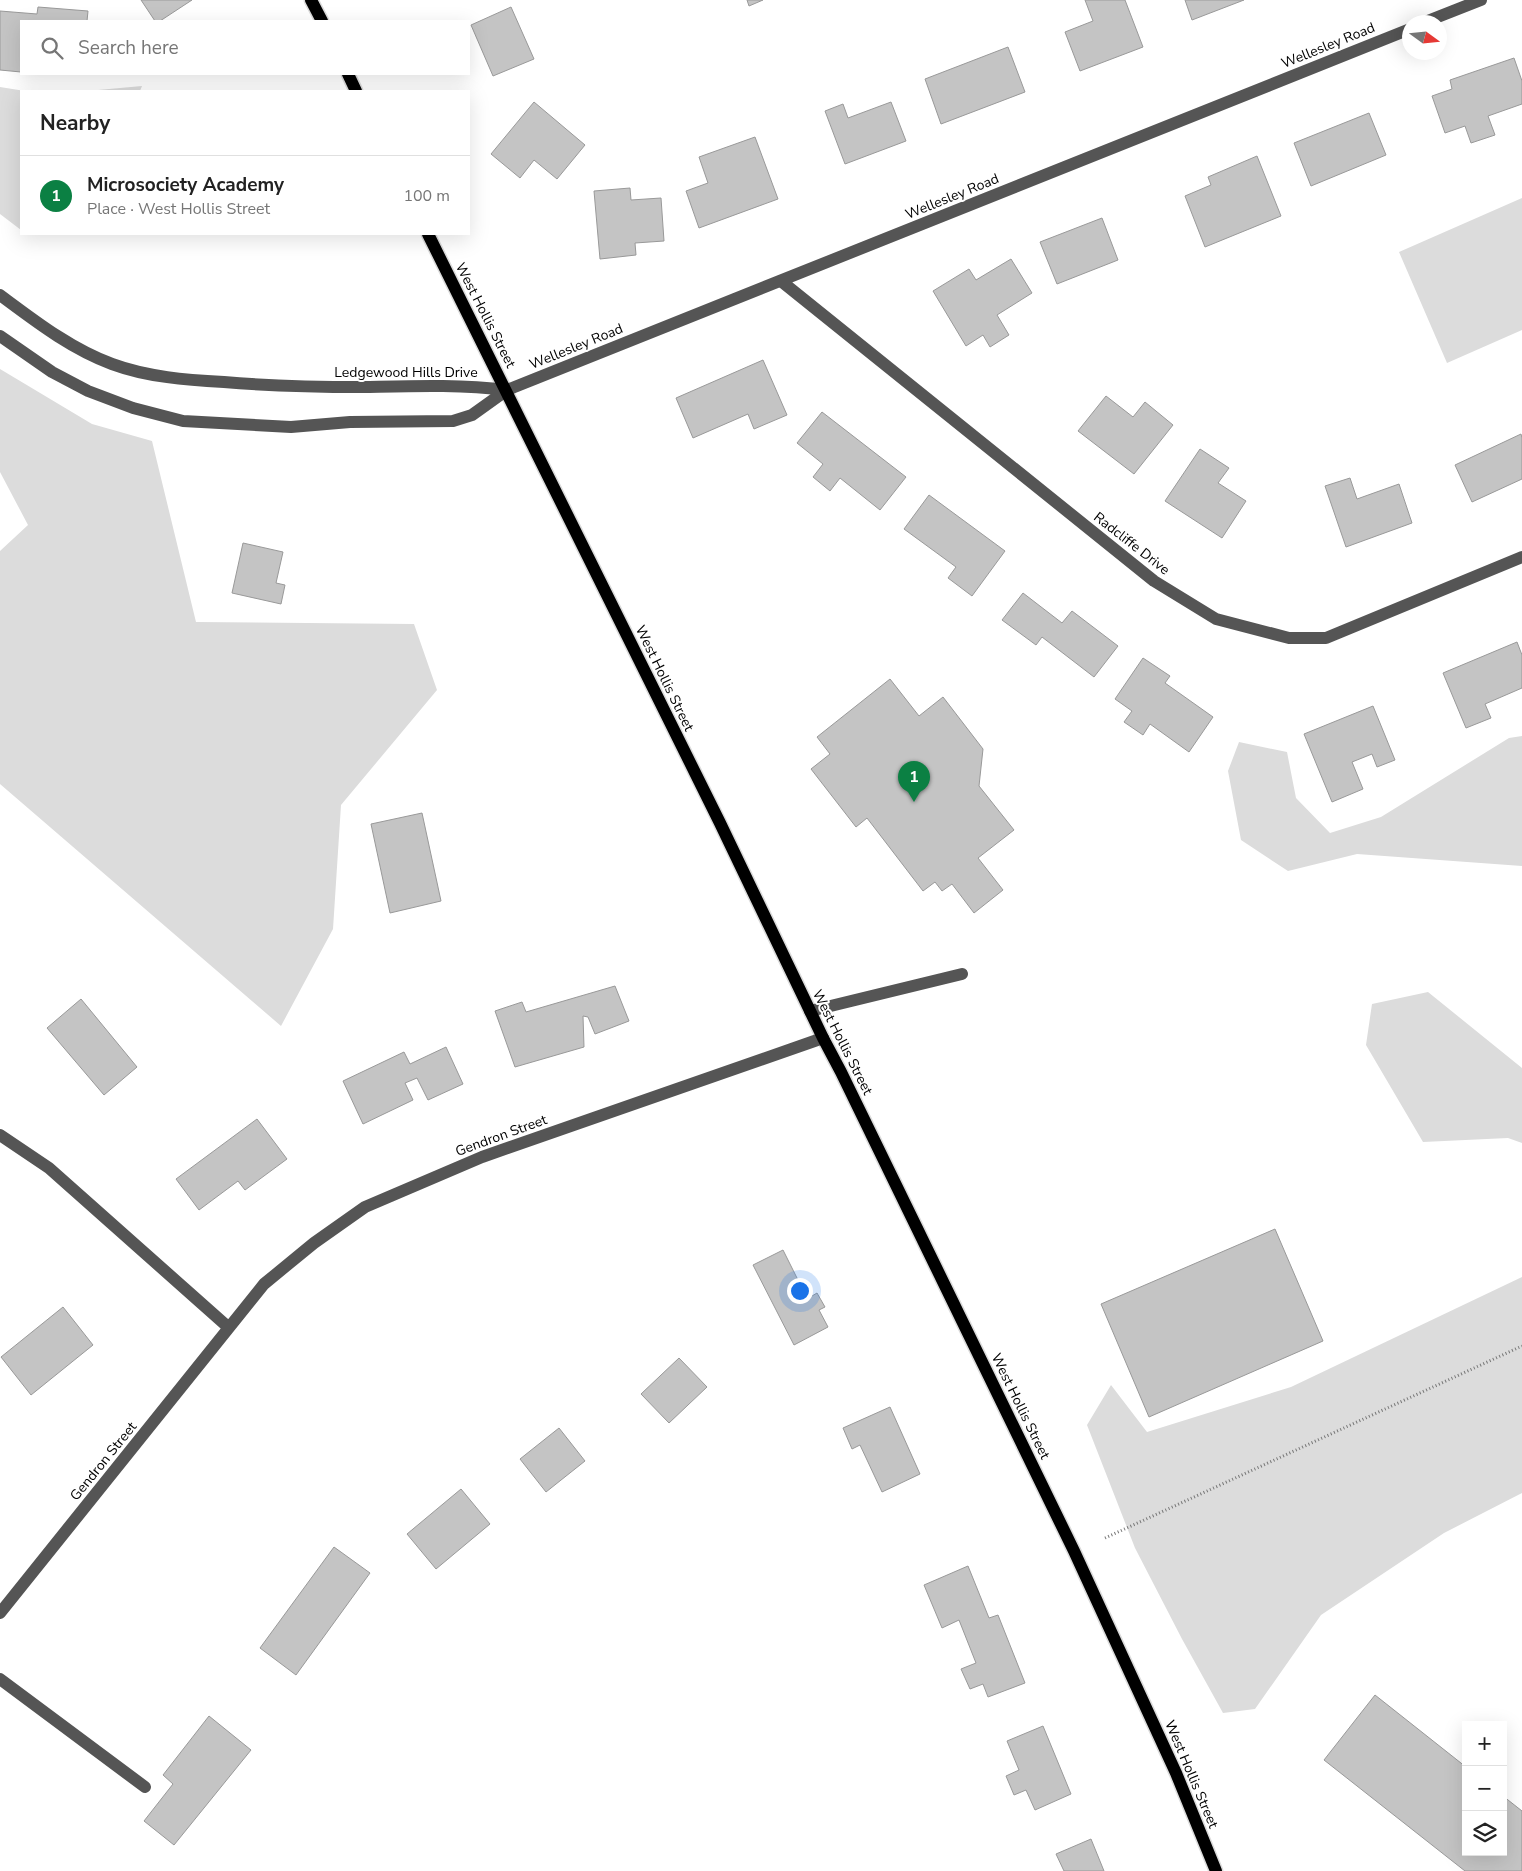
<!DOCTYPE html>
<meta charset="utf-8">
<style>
body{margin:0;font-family:"Nunito Sans",sans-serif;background:#f2f2f2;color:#222}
.controls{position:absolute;right:15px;bottom:15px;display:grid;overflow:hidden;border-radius:0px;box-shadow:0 5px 20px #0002}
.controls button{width:45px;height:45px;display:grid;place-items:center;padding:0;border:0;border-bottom:1px solid #e0e0e0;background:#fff;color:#222;font:25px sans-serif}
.compass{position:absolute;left:1402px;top:15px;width:45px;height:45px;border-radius:50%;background:#fff;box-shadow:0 5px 20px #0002;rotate:105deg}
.you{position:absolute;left:799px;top:1290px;width:18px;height:18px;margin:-12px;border:4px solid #fff;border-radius:50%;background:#1a73e8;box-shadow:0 0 0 8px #1a73e833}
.badge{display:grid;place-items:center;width:32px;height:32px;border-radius:50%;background:#0b8043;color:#fff;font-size:16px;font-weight:700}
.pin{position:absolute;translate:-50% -41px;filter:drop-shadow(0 1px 2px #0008)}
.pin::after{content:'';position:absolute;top:26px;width:18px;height:15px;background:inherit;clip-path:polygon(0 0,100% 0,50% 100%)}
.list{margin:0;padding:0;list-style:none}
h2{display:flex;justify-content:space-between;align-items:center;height:65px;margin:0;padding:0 20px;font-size:21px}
h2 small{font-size:16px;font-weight:400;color:#767676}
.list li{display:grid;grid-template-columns:32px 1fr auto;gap:15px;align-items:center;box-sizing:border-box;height:80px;padding:0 20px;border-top:1px solid #e0e0e0}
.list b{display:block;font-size:19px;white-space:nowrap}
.list p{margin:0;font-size:16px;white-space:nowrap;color:#767676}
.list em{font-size:16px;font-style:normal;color:#767676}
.icon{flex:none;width:28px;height:28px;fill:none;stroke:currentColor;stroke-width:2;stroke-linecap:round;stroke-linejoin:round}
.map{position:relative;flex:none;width:1522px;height:1871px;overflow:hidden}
.search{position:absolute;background:#fff;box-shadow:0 5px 20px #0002;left:20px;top:20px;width:450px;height:55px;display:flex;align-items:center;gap:12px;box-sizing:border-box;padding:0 18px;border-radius:0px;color:#767676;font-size:19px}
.panel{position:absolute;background:#fff;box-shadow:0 5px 20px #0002;left:20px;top:90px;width:450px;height:145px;border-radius:0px}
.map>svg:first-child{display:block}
.green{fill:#dcdcdc}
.building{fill:#c4c4c4;stroke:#999}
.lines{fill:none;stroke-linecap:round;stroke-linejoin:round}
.major-casing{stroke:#dbdbdb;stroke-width:15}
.path{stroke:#777;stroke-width:3;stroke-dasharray:1 2.5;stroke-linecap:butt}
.minor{stroke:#555;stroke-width:12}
.major{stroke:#000;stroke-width:12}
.labels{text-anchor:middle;stroke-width:4;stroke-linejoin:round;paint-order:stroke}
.street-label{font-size:14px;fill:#000;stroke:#fff}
</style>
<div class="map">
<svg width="1522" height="1871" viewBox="0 0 1522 1871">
<rect width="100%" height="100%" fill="#fff"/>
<!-- green -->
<path class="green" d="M142 86 140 91H87Z
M0 87 25 91H21V230L0 214Z
M1522 198V330L1447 363 1399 252Z
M0 369 92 424 152 441 196 622 414 624 437 690 341 805 333 929 281 1026 0 784V551L28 525 0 472Z
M1522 736V866L1357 854 1288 871 1241 840 1228 771 1239 742 1287 752 1296 798 1330 833 1381 817 1509 738Z
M1428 992 1522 1068V1143L1508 1138 1423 1142 1366 1045 1372 1004Z
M1522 1277V1493L1444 1533 1321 1615 1255 1709 1223 1713 1182 1639 1135 1548 1087 1425 1111 1385 1147 1432 1291 1387Z"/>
<!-- building -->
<path class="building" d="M141 0H192L160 21H155Z
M747 0H763L749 6Z
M1085 0H1125L1143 47 1080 71 1065 32 1093 21Z
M1185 0H1244L1192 20Z
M38 7 88 11 87 21H21V72L0 70V11L37 14Z
M511 7 534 59 493 76 471 25Z
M1008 47 1025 92 941 124 925 79Z
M1514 58 1522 81V104L1488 116 1495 135 1471 143 1465 126 1445 133 1432 96 1452 89 1450 80Z
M534 102 585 145 557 179 534 160 520 178 491 154Z
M891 102 906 141 845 164 825 111 843 104 848 118Z
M1369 113 1386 155 1311 186 1294 143Z
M755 137 778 199 699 228 686 191 708 183 699 157Z
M1257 156 1281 216 1205 247 1185 196 1211 185 1208 177Z
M630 188 631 200 661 198 664 241 635 243 636 255 600 259 594 191Z
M1102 218 1118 260 1057 284 1040 242Z
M1011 259 1032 293 997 315 1009 335 990 347 983 335 966 346 933 291 969 269 976 280Z
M763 360 787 415 754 429 748 414 693 438 676 398Z
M1106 396 1133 417 1145 402 1173 425 1134 474 1078 431Z
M822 412 906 477 880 510 840 478 830 491 813 477 823 464 797 443Z
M1521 434 1522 438V479L1472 502 1455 465Z
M1200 449 1229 468 1218 483 1246 501 1222 538 1165 501Z
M1350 478 1357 499 1399 484 1412 523 1346 547 1325 486Z
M929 495 1005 551 972 596 948 578 956 567 904 529Z
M243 543 283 552 276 583 285 585 281 604 232 593Z
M1023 593 1062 623 1072 611 1118 646 1094 677 1042 637 1036 645 1002 620Z
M1517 642 1522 655V688L1485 704 1491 718 1466 728 1443 673Z
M1143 658 1170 676 1165 683 1213 717 1189 752 1150 724 1143 735 1124 722 1132 711 1115 699Z
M890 679 919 716 943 697 983 749 979 786 1014 830 978 858 1003 890 974 913 952 884 942 891 935 882 923 891 867 818 856 827 811 769 830 754 817 737Z
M1373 706 1395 760 1377 767 1372 754 1352 762 1363 789 1332 802 1304 734Z
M422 813 441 901 390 913 371 824Z
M615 986 629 1021 595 1034 588 1017 583 1016 584 1047 515 1067 495 1011 522 1002 526 1012Z
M81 999 137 1067 104 1095 47 1028Z
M446 1047 463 1084 428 1100 417 1078 405 1083 413 1100 363 1124 343 1081 404 1052 410 1064Z
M257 1119 287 1159 245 1190 238 1181 199 1210 176 1179Z
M1275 1229 1323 1341 1149 1417 1101 1304Z
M783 1250 800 1284 804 1282 812 1296 817 1293 825 1307 819 1310 828 1327 794 1345 753 1265Z
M63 1307 93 1345 31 1395 1 1357Z
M679 1358 707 1387 669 1423 641 1394Z
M890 1407 920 1474 882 1492 860 1445 852 1449 843 1428Z
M559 1428 585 1461 546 1492 520 1459Z
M461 1489 490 1524 436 1569 407 1534Z
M334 1547 370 1573 296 1675 260 1648Z
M968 1566 989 1618 998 1615 1025 1683 988 1697 983 1684 970 1689 961 1669 976 1663 959 1620 942 1628 924 1585Z
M1375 1695 1466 1767V1852H1503V1796L1522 1811V1871H1465L1324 1760Z
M209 1716 251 1750 174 1845 144 1821 173 1784 163 1775Z
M1043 1726 1071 1794 1035 1810 1026 1790 1014 1795 1006 1776 1019 1770 1007 1741Z
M1091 1839 1104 1871H1064L1056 1854Z"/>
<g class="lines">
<defs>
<path id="major" d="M311 0 322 21
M348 74 356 91
M428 234 720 823 823 1038 841 1072 1074 1551 1176 1773 1216 1871"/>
</defs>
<!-- major casing -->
<use href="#major" class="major-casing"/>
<!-- path -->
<path class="path" d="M1105 1538 1522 1346"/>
<!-- minor -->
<path class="minor" d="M1425 22 1481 0
M781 281 1154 581 1216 619 1289 638H1326L1522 557
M0 295C35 321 71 349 112 364 147 377 187 380 224 382 270 386 317 387 363 387 411 386 459 384 507 390
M0 336 52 372 88 391 133 408 183 421 291 427 350 422 453 421 472 415 507 390 1410 29
M810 1011 962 974
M0 1135 49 1168 228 1327
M0 1613 264 1284 314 1243 365 1207 482 1157 823 1038
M0 1679 145 1787"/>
<!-- major -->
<use href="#major" class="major"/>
</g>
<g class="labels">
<!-- street labels -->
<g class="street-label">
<text transform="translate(1328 45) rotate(-22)" y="5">Wellesley Road</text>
<text transform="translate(952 196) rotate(-22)" y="5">Wellesley Road</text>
<text transform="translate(486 315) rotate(63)" y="5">West Hollis Street</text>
<text transform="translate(576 346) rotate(-22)" y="5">Wellesley Road</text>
<text x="406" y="377">Ledgewood Hills Drive</text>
<text transform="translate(1132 543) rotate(38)" y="5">Radcliffe Drive</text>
<text transform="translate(665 678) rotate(64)" y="5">West Hollis Street</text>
<text transform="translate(843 1042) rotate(63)" y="5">West Hollis Street</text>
<text transform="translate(501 1135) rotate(-20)" y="5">Gendron Street</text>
<text transform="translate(1021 1406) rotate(64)" y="5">West Hollis Street</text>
<text transform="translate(103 1461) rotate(-51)" y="5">Gendron Street</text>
<text transform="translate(1192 1774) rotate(67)" y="5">West Hollis Street</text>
</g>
</g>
</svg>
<div class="controls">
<button>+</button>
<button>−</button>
<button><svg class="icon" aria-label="layers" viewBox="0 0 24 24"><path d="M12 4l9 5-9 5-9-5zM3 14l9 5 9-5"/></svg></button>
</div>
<svg class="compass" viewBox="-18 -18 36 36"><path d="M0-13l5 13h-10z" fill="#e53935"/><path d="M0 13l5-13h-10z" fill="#767676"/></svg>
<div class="you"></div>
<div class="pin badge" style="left:914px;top:802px">1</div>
<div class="search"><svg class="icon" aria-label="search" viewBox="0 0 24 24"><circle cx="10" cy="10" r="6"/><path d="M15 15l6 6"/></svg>Search here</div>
<section class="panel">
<h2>Nearby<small></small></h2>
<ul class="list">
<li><span class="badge">1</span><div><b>Microsociety Academy</b><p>Place · West Hollis Street</p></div><em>100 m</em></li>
</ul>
</section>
</div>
